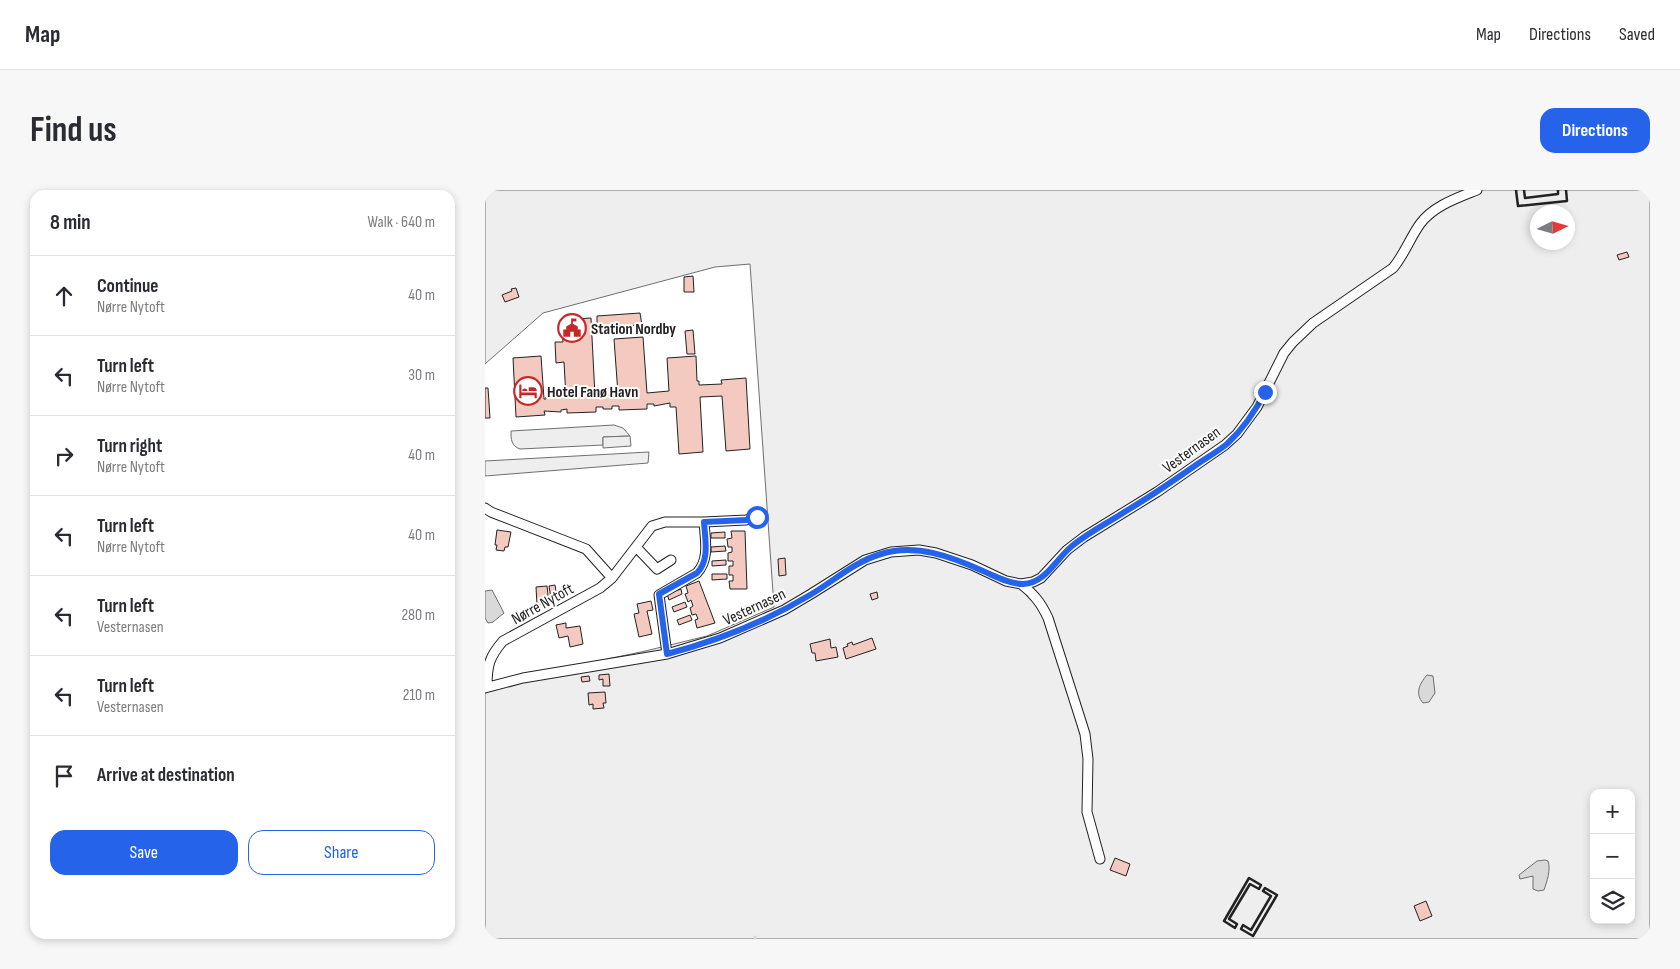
<!DOCTYPE html>
<meta charset="utf-8">
<style>
body{margin:0;font-family:"Sofia Sans Condensed",sans-serif;background:#f7f7f7;color:#2b2b33}
.controls{position:absolute;right:15px;bottom:15px;display:grid;overflow:hidden;border-radius:10px;box-shadow:0 2px 8px #0003}
.controls button{width:45px;height:45px;display:grid;place-items:center;padding:0;border:0;border-bottom:1px solid #e1e1e2;background:#fff;color:#2b2b33;font:25px sans-serif}
.compass{position:absolute;left:1045px;top:15px;width:45px;height:45px;border-radius:50%;background:#fff;box-shadow:0 2px 8px #0003;rotate:85deg}
.stop{position:absolute;width:15px;height:15px;margin:-11px;border:4px solid #2563eb;border-radius:50%;background:#fff}
.stop.end{background:#2563eb;border-color:#fff;box-shadow:0 1px 5px #0008}
.list{margin:0;padding:0;list-style:none}
h2{display:flex;justify-content:space-between;align-items:center;height:65px;margin:0;padding:0 20px;font-size:21px}
h2 small{font-size:16px;font-weight:400;color:#7c7c81}
.list li{display:grid;grid-template-columns:32px 1fr auto;gap:15px;align-items:center;box-sizing:border-box;height:80px;padding:0 20px;border-top:1px solid #e1e1e2}
.list b{display:block;font-size:19px;white-space:nowrap}
.list p{margin:0;font-size:16px;white-space:nowrap;color:#7c7c81}
.list em{font-size:16px;font-style:normal;color:#7c7c81}
.actions{display:flex;gap:10px;padding:15px 20px}
.actions a{flex:1;padding:11px 0;border:1px solid #2563eb;border-radius:15px;text-align:center;font-size:18px;color:#2563eb}
.actions .main{background:#2563eb;color:#fff}
.icon{flex:none;width:28px;height:28px;fill:none;stroke:currentColor;stroke-width:2;stroke-linecap:round;stroke-linejoin:round}
.map{position:relative;flex:none;width:1165px;height:749px;overflow:hidden;border-radius:15px}
header{display:flex;align-items:center;gap:30px;box-sizing:border-box;height:70px;padding:0 25px;background:#fff;border-bottom:1px solid #e1e1e2}
header strong{font-size:24px}
nav{display:flex;gap:28px;margin-inline-start:auto;font-size:18px}
.intro{display:flex;align-items:center;justify-content:space-between;box-sizing:border-box;height:120px;padding:0 30px}
h1{margin:0;font-size:35px}
.button{padding:12px 22px;border-radius:15px;background:#2563eb;color:#fff;font-size:18px;font-weight:700}
main{display:flex;gap:30px;padding:0 30px}
aside{flex:1;background:#fff;border-radius:15px;box-shadow:0 2px 8px #0003}
.map>svg:first-child{display:block}
.green{fill:#eee;stroke:#6f6f6f;fill-rule:evenodd}
.parking{fill:#ededed;stroke:#6f6f6f}
.water{fill:#d9d9d9;stroke:#6f6f6f}
.lines{fill:none;stroke-linecap:round;stroke-linejoin:round}
.stream{stroke:#d9d9d9;stroke-width:3}
.building{fill:#f3c9c0;stroke:#222}
.minor-casing{stroke:#222;stroke-width:11}
.minor{stroke:#fff;stroke-width:9}
.wall{stroke:#222;stroke-width:2.5}
.route{stroke:#2563eb;stroke-width:6}
.labels{text-anchor:middle;stroke-width:4;stroke-linejoin:round;paint-order:stroke}
.poi-label{font-size:16px;font-weight:bold;fill:#222;stroke:#fff;text-anchor:start}
.street-label{font-size:16px;fill:#222;stroke:#fff}
</style>
<header>
<strong>Map</strong>
<nav><a>Map</a><a>Directions</a><a>Saved</a></nav>
</header>
<div class="intro"><h1>Find us</h1><a class="button">Directions</a></div>
<main>
<aside>
<h2>8 min<small>Walk · 640 m</small></h2>
<ul class="list">
<li><svg class="icon" aria-label="ahead" viewBox="0 0 24 24"><path d="M12 20V5M6 11l6-6 6 6"/></svg><div><b>Continue</b><p>Nørre Nytoft</p></div><em>40 m</em></li>
<li><svg class="icon" aria-label="left" viewBox="0 0 24 24"><path d="M17 20v-9H6M10 6l-5 5 5 5"/></svg><div><b>Turn left</b><p>Nørre Nytoft</p></div><em>30 m</em></li>
<li><svg class="icon" aria-label="right" viewBox="0 0 24 24"><path d="M7 20v-9h11M14 6l5 5-5 5"/></svg><div><b>Turn right</b><p>Nørre Nytoft</p></div><em>40 m</em></li>
<li><svg class="icon" aria-label="left" viewBox="0 0 24 24"><path d="M17 20v-9H6M10 6l-5 5 5 5"/></svg><div><b>Turn left</b><p>Nørre Nytoft</p></div><em>40 m</em></li>
<li><svg class="icon" aria-label="left" viewBox="0 0 24 24"><path d="M17 20v-9H6M10 6l-5 5 5 5"/></svg><div><b>Turn left</b><p>Vesternasen</p></div><em>280 m</em></li>
<li><svg class="icon" aria-label="left" viewBox="0 0 24 24"><path d="M17 20v-9H6M10 6l-5 5 5 5"/></svg><div><b>Turn left</b><p>Vesternasen</p></div><em>210 m</em></li>
<li><svg class="icon" aria-label="arrive" viewBox="0 0 24 24"><path d="M6 21V4h12l-3 4 3 4H6"/></svg><div><b>Arrive at destination</b></div></li>
</ul>
<div class="actions"><a class="main">Save</a><a>Share</a></div>
</aside>
<div class="map">
<svg width="1165" height="749" viewBox="0 0 1165 749">
<rect width="100%" height="100%" fill="#fff"/>
<!-- green -->
<path class="green" d="M0 0H1165V749H0V494L156 462 222 446 289 417 265 74 230 77 58 123 0 174ZM1052 22H1082V52H1052ZM1109 603H1146V730H1109Z
M129 235 138 238 145 246 118 247V255L35 259C26 256 26 249 26 241Z
M164 262 163 273 0 286V271Z"/>
<!-- parking -->
<path class="parking" d="M145 246 146 256 118 258V247Z"/>
<!-- water -->
<path class="water" d="M7 400 19 423 8 432 3 433 0 428V401Z
M942 485 948 486 950 503 944 512 938 513C930 504 934 494 942 485Z
M1060 670 1063 671C1066 680 1062 691 1059 700L1053 701 1048 699V686L1035 689 1034 685 1052 671Z"/>
<g class="lines">
<!-- stream -->
<path class="stream" d="M270 747V749"/>
</g>
<!-- building -->
<path class="building" d="M1142 62 1144 67 1134 70 1132 65Z
M208 86 209 102H199V87Z
M31 98 34 107 20 112 17 105 27 101 26 99Z
M155 123 157 135 112 137V126Z
M106 128 110 206 133 204 129 149 158 147 162 203 184 201 182 168 211 166 212 191H214V195L237 194 236 190 261 188 265 259 241 261 237 206 215 207 218 262 194 264 191 217H185V213L169 216V214H162V219L134 220V216H127V219H118V217H111V222L82 223V219L76 220V222L59 221 60 225 31 227 28 168 56 166 59 209H61V207L79 206V208H81L79 172 71 173 70 152H78L76 130Z
M208 140 210 164H202L200 141Z
M0 198H3L5 228H0Z
M12 340 26 342 23 357H20L19 361 11 360 12 355H10Z
M246 341H260L262 399H245L244 391H248V385H244V376H248V371H243V363L247 362V357H243L242 349 247 348Z
M240 342V348H226V343Z
M240 356 241 361 226 362V357Z
M300 368 301 385 294 386 293 369Z
M241 370V375L227 376V371Z
M227 384H242V389L227 390Z
M214 391 230 433 212 438 210 430 213 429 211 424 207 425 205 418 208 416 206 410 203 412 200 404 203 403 201 396Z
M70 395 72 408 66 409 64 396Z
M62 396 64 414 52 415 51 397Z
M196 399 197 404 184 410 182 404Z
M392 402 393 408 387 410 385 404Z
M166 411 168 420 162 421 167 444 154 447 149 424 154 423 152 414Z
M200 412 202 417 189 422 187 417Z
M205 425 207 430 194 435 192 430Z
M81 433V438L95 436 98 454 85 457 83 446 74 448 71 435Z
M387 448 391 459 361 469 358 458 363 456 362 454 367 452 368 455Z
M345 449 346 458 351 457 353 467 331 471 330 463H327L325 454Z
M124 484 125 496H118V489L114 490V485Z
M104 486 105 491 97 492 96 487Z
M120 502 121 513H118L119 518 108 519V514L104 515 103 503Z
M630 668 645 674 641 686 625 680Z
M941 711 947 726 935 731 929 716Z"/>
<g class="lines">
<defs>
<path id="minor" d="M0 318 6 322 101 359 127 388
M151 357 172 379 186 370
M536 394C549 404 556 413 563 428L595 528 600 544 603 569 602 622 615 669
M182 464 174 405 212 383C225 369 220 349 219 332L261 330 271 327
M2 497C2 476 4 467 18 451L115 398 127 388 167 336 180 332H219
M0 498 38 488 182 464 235 448 299 420 326 404 380 370 406 362 434 360 451 363 487 375 521 391 536 394 548 392 556 388 582 360 599 347 672 302 740 255 752 244 772 217 799 163 808 152 828 133 908 78C919 65 925 48 935 34 948 16 972 8 992 0"/>
</defs>
<!-- minor casing -->
<use href="#minor" class="minor-casing"/>
<!-- minor -->
<use href="#minor" class="minor"/>
<!-- wall -->
<path class="wall" d="M1031 0 1033 16 1082 11 1081 0
M1039 0 1040 8 1073 4V0
M764 688 776 695 774 699 765 694 744 729 752 734 750 738 739 731Z
M780 698 792 705 768 746 756 739 758 735 766 740 786 706 778 701Z"/>
</g>
<g class="lines">
<!-- route -->
<path class="route" d="M272 327 262 330 219 332C220 349 225 370 212 383L174 404 182 464C232 451 280 432 325 405 349 391 369 372 396 364 431 353 467 367 498 381 510 386 524 394 538 394 561 393 571 369 587 356 604 342 623 333 641 321 665 307 688 291 711 275 721 268 732 262 742 254 758 239 770 222 780 202"/>
</g>
<!-- icons -->
<defs>
<symbol id="civic-ring" viewBox="-11 -11 22 22"><circle r="9.5" fill="#fff" stroke="#c62828" stroke-width="1.5"/><path d="M-.6-6.5H3V-4.5H.6V-3L4-1V1h2V6H-6V1h2V-1L-.6-3ZM-1.2 2.5V6h2.4V2.5Z" fill="#c62828"/></symbol>
<symbol id="hotel-ring" viewBox="-11 -11 22 22"><circle r="9.5" fill="#fff" stroke="#c62828" stroke-width="1.5"/><path d="M-6-4.5h1.5V1H6V5H4.5V3h-9V5H-6ZM-4 0a1.8 1.8 0 1 1 3.6 0ZM.5 0V-2.5h3Q6-2.5 6 0Z" fill="#c62828"/></symbol>
</defs>
<g fill-rule="evenodd">
<use href="#civic-ring" x="71" y="122" width="32" height="32"/>
<use href="#hotel-ring" x="27" y="185" width="32" height="32"/>
</g>
<g class="labels">
<!-- poi labels -->
<g class="poi-label">
<text x="106" y="144">Station Nordby</text>
<text x="62" y="207">Hotel Fanø Havn</text>
</g>
<!-- street labels -->
<g class="street-label">
<text transform="translate(706 259) rotate(-36)" y="6">Vesternasen</text>
<text transform="translate(57 413) rotate(-29)" y="6">Nørre Nytoft</text>
<text transform="translate(269 416) rotate(-25)" y="6">Vesternasen</text>
</g>
</g>
</svg>
<div class="controls">
<button>+</button>
<button>−</button>
<button><svg class="icon" aria-label="layers" viewBox="0 0 24 24"><path d="M12 4l9 5-9 5-9-5zM3 14l9 5 9-5"/></svg></button>
</div>
<svg class="compass" viewBox="-18 -18 36 36"><path d="M0-13l5 13h-10z" fill="#e53935"/><path d="M0 13l5-13h-10z" fill="#7c7c81"/></svg>
<div class="stop" style="left:272px;top:327px"></div>
<div class="stop end" style="left:780px;top:202px"></div>
</div>
</main>
